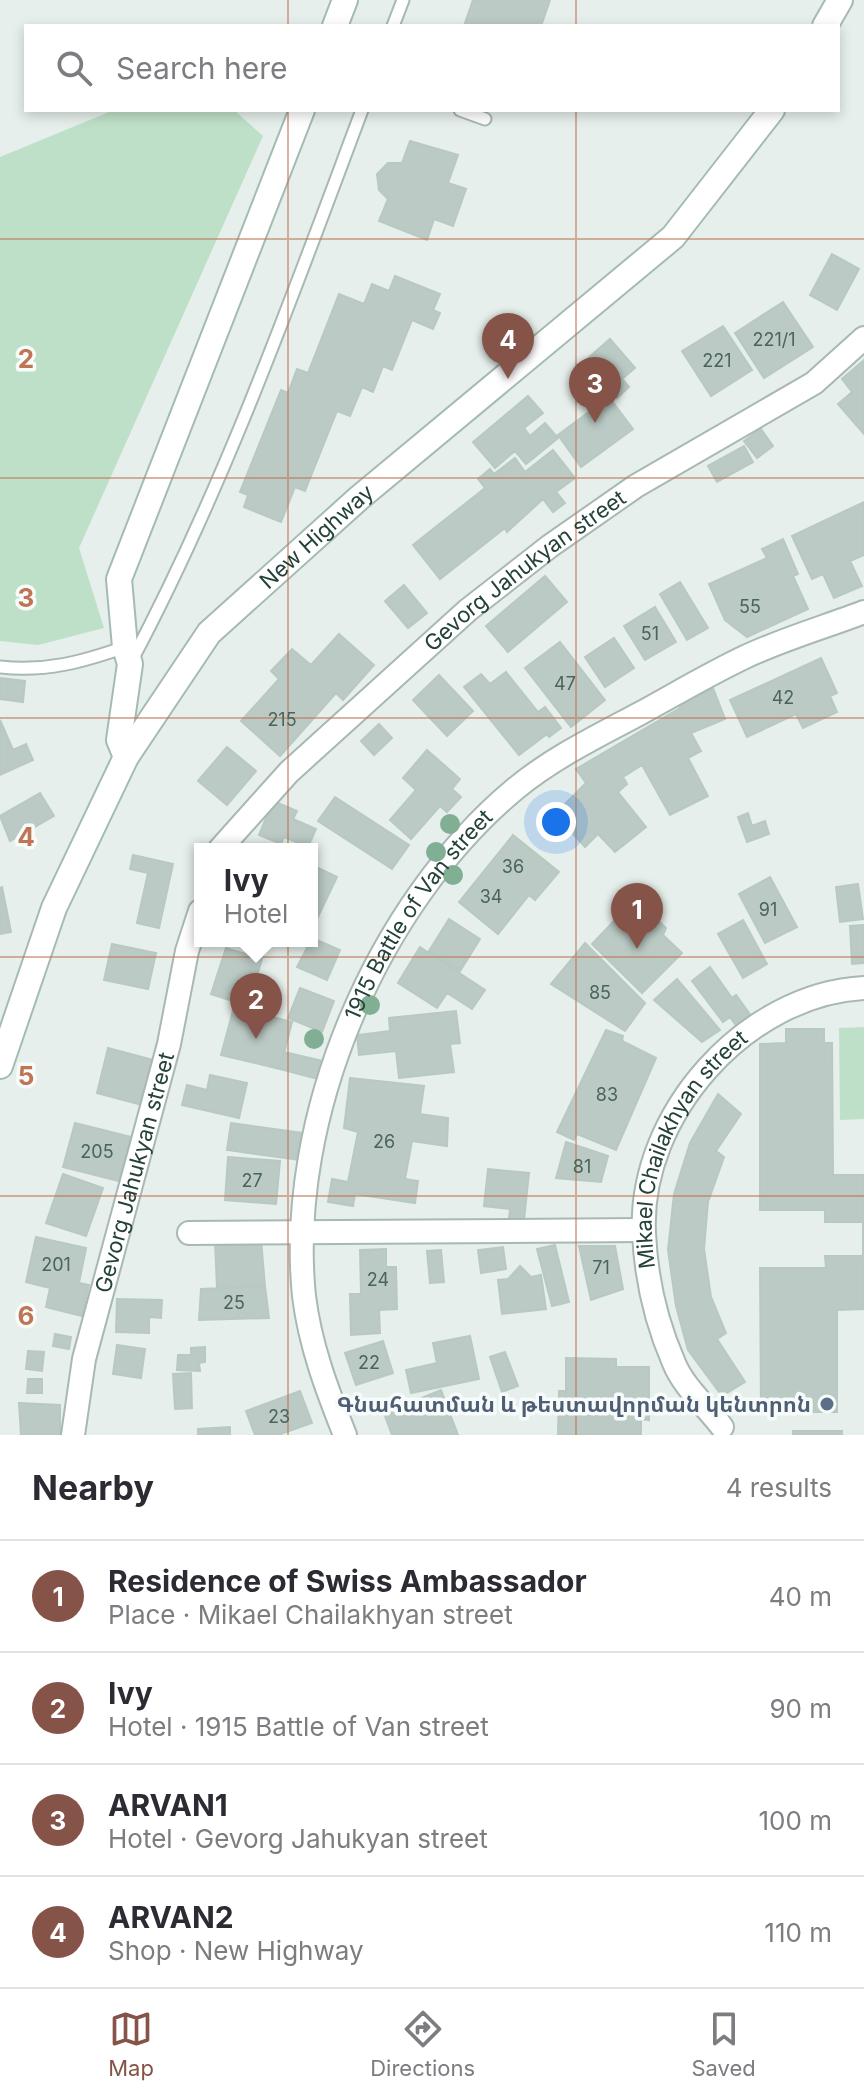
<!DOCTYPE html>
<meta charset="utf-8">
<style>
body{margin:0;font-family:Inter,"Noto Sans Armenian",sans-serif;background:#f2f2f3;color:#2b2b33}
.you{position:absolute;left:556px;top:822px;width:28px;height:28px;margin:-20px;border:6px solid #fff;border-radius:50%;background:#1a73e8;box-shadow:0 0 0 12px #1a73e833}
.badge{display:grid;place-items:center;width:52px;height:52px;border-radius:50%;background:#855347;color:#fff;font-size:26px;font-weight:700}
.pin{position:absolute;translate:-50% -66px;filter:drop-shadow(0 2px 4px #0008)}
.pin::after{content:'';position:absolute;top:42px;width:28px;height:24px;background:inherit;clip-path:polygon(0 0,100% 0,50% 100%)}
.popup{position:absolute;left:194px;top:843px;width:124px;height:104px;box-sizing:border-box;display:grid;place-content:center;border-radius:0px;background:#fff;filter:drop-shadow(0 2px 6px #0005);font-size:26px;white-space:nowrap;color:#7c7c81}
.popup b{font-size:30px;color:#2b2b33}
.popup::after{content:'';position:absolute;left:50%;top:100%;margin-left:-16px;border:16px solid transparent;border-top-color:#fff}
.list{margin:0;padding:0;list-style:none}
h2{display:flex;justify-content:space-between;align-items:center;height:104px;margin:0;padding:0 32px;font-size:34px}
h2 small{font-size:26px;font-weight:400;color:#7c7c81}
.list li{display:grid;grid-template-columns:52px 1fr auto;gap:24px;align-items:center;box-sizing:border-box;height:112px;padding:0 32px;border-top:2px solid #e1e1e2}
.list b{display:block;font-size:30px;white-space:nowrap}
.list p{margin:0;font-size:26px;white-space:nowrap;color:#7c7c81}
.list em{font-size:26px;font-style:normal;color:#7c7c81}
.icon{flex:none;width:44px;height:44px;fill:none;stroke:currentColor;stroke-width:2;stroke-linecap:round;stroke-linejoin:round}
.map{position:relative;flex:none;width:864px;height:1435px;overflow:hidden}
.search{position:absolute;background:#fff;box-shadow:0 4px 12px #0003;left:24px;right:24px;top:24px;height:88px;display:flex;align-items:center;gap:20px;box-sizing:border-box;padding:0 28px;border-radius:0px;color:#7c7c81;font-size:30px}
.sheet{height:552px;background:#fff}
nav{display:flex;justify-content:space-around;align-items:center;box-sizing:border-box;height:112px;border-top:2px solid #e1e1e2;background:#fff;font-size:22px;color:#7c7c81}
nav a{display:grid;justify-items:center;gap:4px}
nav .on{color:#855347}
.map>svg:first-child{display:block}
.green{fill:#bfe0c8}
.building{fill:#bbcac4;stroke:#b8c9c2;stroke-width:2}
.lines{fill:none;stroke-linecap:round;stroke-linejoin:round}
.lane-casing{stroke:#a8b8b2;stroke-width:15}
.street-casing{stroke:#a8b8b2;stroke-width:26}
.secondary-casing{stroke:#a4bbb3;stroke-width:28}
.lane{stroke:#fff;stroke-width:11}
.street{stroke:#fff;stroke-width:22}
.secondary{stroke:#fff;stroke-width:24}
.tree{fill:#80af93}
.grid{fill:none;stroke:#c07456;stroke-width:2;stroke-opacity:0.55}
.service-dot{fill:#5c6f8a;stroke:#f7fbf9;stroke-width:3}
.labels{text-anchor:middle;stroke-width:7;stroke-linejoin:round;paint-order:stroke}
.number-label{font-size:18px;fill:#4a645c}
.street-label{font-size:22px;fill:#24423a;stroke:#f7fbf9}
.service-label{font-size:22px;font-weight:bold;fill:#4e5e75;stroke:#f7fbf9;text-anchor:end}
.grid-label{font-size:26px;text-anchor:middle;font-weight:bold;fill:#c07456;stroke:#f7fbf9;stroke-width:7;stroke-linejoin:round;paint-order:stroke}
</style>
<div class="map">
<svg width="864" height="1435" viewBox="0 0 864 1435">
<rect width="100%" height="100%" fill="#e6efeb"/>
<!-- green -->
<path class="green" d="M114 110H234L263 136 79 548 104 628 38 645 0 641V157Z
M864 1027V1119L840 1120 839 1028Z"/>
<!-- building -->
<path class="building" d="M473 0H550L541 26H464Z
M410 141 458 155 448 183 466 189 453 226 434 219 427 240 379 221 388 199 379 190 377 174 388 163H402Z
M832 254 859 269 837 310 810 295Z
M395 276 440 294 433 310 440 313 433 329 412 320 392 370 383 366 373 392 362 387 350 416 337 411 305 491 295 487 281 522 244 507 248 495 240 492 281 390 288 393 297 369 308 373 339 294 364 304 372 284 389 291Z
M783 302 813 347 764 378 735 333Z
M723 326 752 370 711 396 682 351Z
M610 339 635 368 622 379 629 387 617 398 610 390 597 401 572 372Z
M864 360V434L838 404 852 392 842 379Z
M528 396 543 413 524 428 530 436 545 423 558 438 526 464 515 451 495 468 473 442Z
M609 397 633 429 581 467 558 435Z
M761 429 773 446 757 458 744 441Z
M744 446 753 462 717 482 708 466Z
M553 450 575 478 556 492 565 503 553 512 543 499 507 532 505 528 440 579 413 545 485 488 478 479 490 469 494 474 515 458 525 472Z
M864 502V555L850 561 862 586 834 598 823 574 812 579 792 536Z
M783 539 798 574 793 576 808 609 747 637 725 620 709 584 767 558 762 549Z
M545 576 567 602 508 652 486 626Z
M680 582 708 628 687 640 660 594Z
M404 585 427 613 408 628 385 601Z
M655 607 676 642 645 660 624 626Z
M339 634 374 665 343 700 336 693 280 756 241 721 279 679 271 671 292 649 311 665Z
M614 638 634 668 605 687 585 657Z
M560 642 605 700 571 727 525 668Z
M821 658 837 693 830 696 837 712 803 728 796 714 747 737 730 700Z
M506 672 538 712 545 707 561 728 549 737 547 734 519 755 464 687 481 674 490 684Z
M439 675 473 711 447 736 413 700Z
M0 678 25 681 23 702 0 699Z
M713 688 725 719 691 733 701 751 688 758 708 796 670 815 642 765 623 777 627 784 618 792 646 827 615 852 598 834 585 847 555 814 586 783 576 769 680 708 678 704Z
M0 720 13 750 26 744 33 760 0 775Z
M379 724 392 738 374 755 361 741Z
M227 747 256 771 227 805 198 781Z
M427 750 460 779 452 789 461 797 447 812 440 806 411 839 390 820 416 790 403 778Z
M40 793 54 816 10 841 0 816Z
M335 797 409 845 392 869 318 821Z
M273 801 297 811 293 819 316 829 308 847 284 837 281 844 259 835Z
M748 813 752 826 765 821 769 834 747 842 738 817Z
M513 835 559 872 535 900 529 895 498 934 459 902Z
M133 855 173 864 159 928 137 923 148 873 130 869Z
M312 865 337 877 316 921 312 919Z
M770 877 797 927 765 943 739 894Z
M858 884 863 919 840 922 836 887Z
M2 887 11 932 0 934V888Z
M641 904 666 928 663 935 682 953 642 993 592 944 614 921 619 926Z
M449 919 480 939 460 971 429 951Z
M743 920 767 964 743 978 718 934Z
M864 925V963L852 964 850 926Z
M312 938 340 950 327 980 297 967Z
M585 943 645 1003 625 1031 551 984Z
M112 944 156 953 148 989 104 980Z
M420 947 485 990 472 1009 447 993 437 1008 398 983Z
M226 948 262 959 248 1006 211 994Z
M710 967 732 998 736 995 752 1017 738 1028 730 1017 723 1022 692 981Z
M677 979 720 1030 702 1042 654 1000Z
M300 988 334 1001 322 1032 288 1018Z
M234 1007 292 1022 280 1069 221 1055Z
M456 1011 460 1043 450 1044 454 1072 399 1078 396 1051 359 1055 357 1035 390 1031 389 1018Z
M786 1029H824V1043H832L833 1175H864V1309L837 1310V1412H761L760 1268H826L825 1256H863V1222H825V1210H760V1044L786 1043Z
M606 1030 623 1036 622 1041 656 1058 616 1150 577 1134 574 1140 557 1132Z
M108 1048 153 1060 142 1105 97 1093Z
M284 1052 327 1062 322 1080 280 1069Z
M210 1075 247 1083 239 1118 182 1105 187 1085 207 1090Z
M350 1078 424 1086 420 1114 448 1118 447 1146 412 1141 405 1179 418 1181 415 1203 355 1194 353 1206 328 1202 332 1179 348 1182 358 1132 344 1128Z
M718 1094 741 1114 716 1151 724 1157 708 1202 704 1249 711 1297 726 1333 717 1339 745 1382 722 1396 688 1350 676 1306 668 1250 674 1194 690 1143Z
M75 1123 131 1137 119 1181 63 1167Z
M231 1123 304 1133 301 1160 227 1150Z
M566 1142 608 1156 601 1182 556 1178Z
M228 1157 280 1161 276 1204 225 1200Z
M488 1169 529 1173 524 1220 509 1218 510 1209 484 1206Z
M63 1174 103 1188 86 1236 46 1223Z
M36 1237 86 1248 79 1283 89 1285 82 1316 46 1307 50 1288 26 1282Z
M261 1240 265 1286 217 1288 215 1242Z
M555 1245 569 1302 552 1306 537 1249Z
M579 1246H615L623 1289 591 1300Z
M503 1247 506 1269 481 1273 478 1250Z
M386 1249V1267H396L397 1309 379 1310 380 1333 351 1335 350 1294H361L360 1250Z
M441 1250 444 1282 430 1283 427 1251Z
M520 1266 531 1277 541 1275 546 1309 502 1314 498 1280 508 1279Z
M265 1286 269 1318 199 1320 201 1289Z
M117 1299 162 1300 161 1318 149 1317V1333L116 1332Z
M55 1334 71 1337 69 1349 53 1346Z
M470 1336 479 1379 411 1393 406 1370 437 1363 433 1343Z
M383 1341 393 1373 356 1385 345 1353Z
M117 1345 145 1349 141 1378 113 1374Z
M205 1347V1362L199 1363 200 1371 177 1370 178 1355H191V1348Z
M28 1351 44 1352 42 1371 26 1369Z
M505 1352 518 1386 502 1392 490 1357Z
M566 1358 616 1359V1367H649V1420L641 1419V1435H558L559 1391H566Z
M191 1373 192 1408 175 1409 173 1374Z
M28 1379H42V1393H27Z
M441 1390 458 1435H392L384 1413Z
M300 1391 312 1423 278 1435H255L246 1411Z
M19 1403 60 1405V1435H21Z
M230 1427V1435H198V1429Z
M793 1431H842V1435H793Z"/>
<g class="lines">
<defs>
<path id="lane" d="M393 26 403 0
M460 110 485 119
M132 660C224 487 293 294 362 110
M0 667C46 672 82 662 125 647"/>
<g id="street">
<path id="s1" d="M220 849 289 772 468 610 550 546 636 486 814 383 864 338"/>
<path d="M189 1233 643 1230"/>
<path id="s2" d="M722 1427C707 1407 683 1386 674 1363 656 1322 646 1278 644 1233 638 1115 746 994 864 988"/>
<path id="s3" d="M73 1435 84 1359 169 1044 187 951 200 911"/>
<path id="s4" d="M345 1435C327 1390 310 1345 304 1296 286 1117 377 904 515 789 551 759 597 736 639 714 674 695 709 674 745 657 783 639 825 627 864 612"/>
</g>
<g id="secondary">
<path d="M335 26 345 0"/>
<path d="M825 26 840 0"/>
<path d="M126 757 119 740 130 664 125 647 119 579 302 110"/>
<path id="s5" d="M0 1066 54 908 126 757 209 633 359 498 673 237 772 110"/>
</g>
</defs>
<!-- lane casing -->
<use href="#lane" class="lane-casing"/>
<!-- street casing -->
<use href="#street" class="street-casing"/>
<!-- secondary casing -->
<use href="#secondary" class="secondary-casing"/>
<!-- lane -->
<use href="#lane" class="lane"/>
<!-- street -->
<use href="#street" class="street"/>
<!-- secondary -->
<use href="#secondary" class="secondary"/>
</g>
<!-- trees -->
<g class="tree">
<circle cx="450" cy="824" r="10"/>
<circle cx="436" cy="852" r="10"/>
<circle cx="453" cy="875" r="10"/>
<circle cx="370" cy="1005" r="10"/>
<circle cx="314" cy="1039" r="10"/>
</g>
<!-- grid -->
<path class="grid" d="M288 0V26M576 0V26M288 110V1435M576 110V1435M0 239H864M0 478H864M0 718H864M0 957H864M0 1196H864"/>
<!-- markers -->
<circle class="service-dot" cx="827" cy="1404" r="8"/>
<g class="labels">
<!-- number labels -->
<g class="number-label">
<text x="774" y="346">221/1</text>
<text x="717" y="367">221</text>
<text x="750" y="613">55</text>
<text x="650" y="640">51</text>
<text x="565" y="690">47</text>
<text x="783" y="704">42</text>
<text x="282" y="726">215</text>
<text x="513" y="873">36</text>
<text x="491" y="903">34</text>
<text x="768" y="916">91</text>
<text x="600" y="999">85</text>
<text x="607" y="1101">83</text>
<text x="384" y="1148">26</text>
<text x="97" y="1158">205</text>
<text x="582" y="1173">81</text>
<text x="252" y="1187">27</text>
<text x="56" y="1271">201</text>
<text x="601" y="1274">71</text>
<text x="378" y="1286">24</text>
<text x="234" y="1309">25</text>
<text x="369" y="1369">22</text>
<text x="279" y="1423">23</text>
</g>
<!-- street labels -->
<g class="street-label">
<text dy="8" stroke="none"><textPath href="#s5" startOffset="628">New Highway</textPath></text>
<text dy="8" stroke="none"><textPath href="#s1" startOffset="414">Gevorg Jahukyan street</textPath></text>
<text dy="8" stroke="none"><textPath href="#s4" startOffset="554">1915 Battle of Van street</textPath></text>
<text dy="8" stroke="none"><textPath href="#s2" startOffset="312">Mikael Chailakhyan street</textPath></text>
<text dy="8" stroke="none"><textPath href="#s3" startOffset="270">Gevorg Jahukyan street</textPath></text>
</g>
<!-- service labels -->
<g class="service-label">
<text x="811" y="1412">Գնահատման և թեստավորման կենտրոն</text>
</g>
</g>
<g class="grid-label">
<text x="26" y="368">2</text>
<text x="26" y="607">3</text>
<text x="26" y="846">4</text>
<text x="26" y="1085">5</text>
<text x="26" y="1325">6</text>
</g>
</svg>
<div class="you"></div>
<div class="pin badge" style="left:637px;top:949px">1</div>
<div class="pin badge" style="left:256px;top:1039px">2</div>
<div class="popup"><b>Ivy</b>Hotel</div>
<div class="pin badge" style="left:595px;top:423px">3</div>
<div class="pin badge" style="left:508px;top:379px">4</div>
<div class="search"><svg class="icon" aria-label="search" viewBox="0 0 24 24"><circle cx="10" cy="10" r="6"/><path d="M15 15l6 6"/></svg>Search here</div>
</div>
<section class="sheet">
<h2>Nearby<small>4 results</small></h2>
<ul class="list">
<li><span class="badge">1</span><div><b>Residence of Swiss Ambassador</b><p>Place · Mikael Chailakhyan street</p></div><em>40 m</em></li>
<li><span class="badge">2</span><div><b>Ivy</b><p>Hotel · 1915 Battle of Van street</p></div><em>90 m</em></li>
<li><span class="badge">3</span><div><b>ARVAN1</b><p>Hotel · Gevorg Jahukyan street</p></div><em>100 m</em></li>
<li><span class="badge">4</span><div><b>ARVAN2</b><p>Shop · New Highway</p></div><em>110 m</em></li>
</ul>
</section>
<nav>
<a class="on"><svg class="icon" aria-label="map" viewBox="0 0 24 24"><path d="M3 6l6-2 6 2 6-2v14l-6 2-6-2-6 2zM9 4v14M15 6v14"/></svg>Map</a>
<a><svg class="icon" aria-label="directions" viewBox="0 0 24 24"><path d="M12 3l9 9-9 9-9-9zM9 14v-3h6M13 9l2 2-2 2"/></svg>Directions</a>
<a><svg class="icon" aria-label="saved" viewBox="0 0 24 24"><path d="M7 4h10v16l-5-4-5 4z"/></svg>Saved</a>
</nav>
